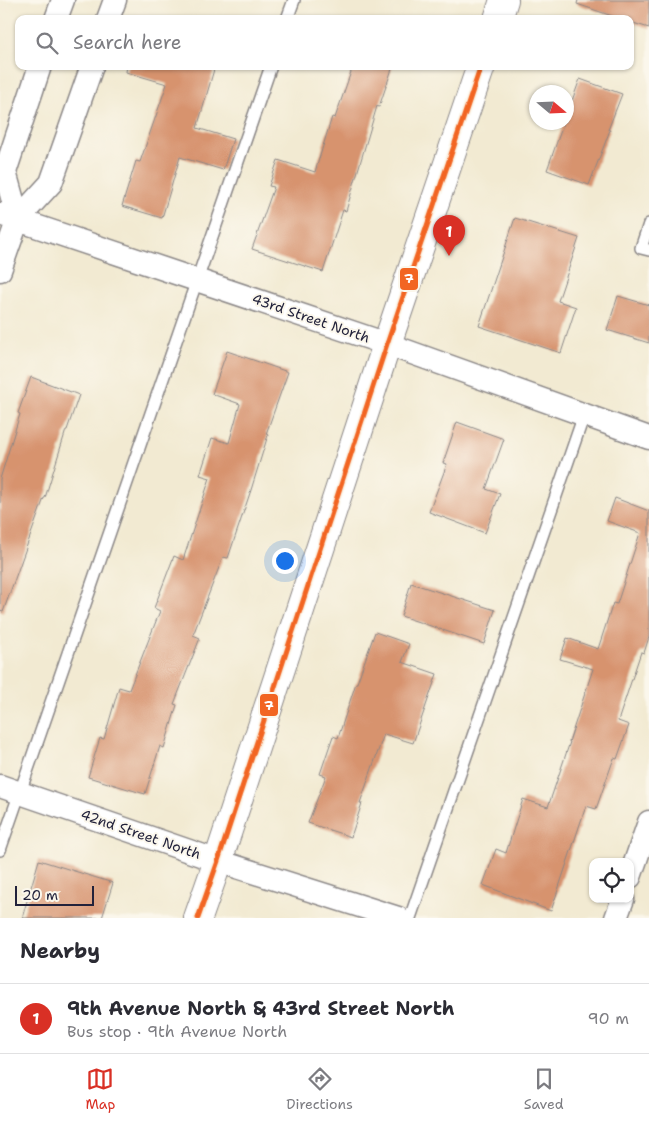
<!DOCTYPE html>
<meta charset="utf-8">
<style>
body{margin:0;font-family:"Shantell Sans",sans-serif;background:#f2f2f3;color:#2b2b33}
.controls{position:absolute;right:15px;bottom:15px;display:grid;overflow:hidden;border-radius:10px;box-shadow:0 1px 4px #0004}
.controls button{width:45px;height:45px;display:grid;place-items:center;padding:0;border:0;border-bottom:1px solid #e1e1e2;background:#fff;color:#2b2b33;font:25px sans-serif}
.compass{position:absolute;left:529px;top:85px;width:45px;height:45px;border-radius:50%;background:#fff;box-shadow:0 1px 4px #0004;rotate:109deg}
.scale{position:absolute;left:15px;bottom:12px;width:79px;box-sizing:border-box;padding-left:5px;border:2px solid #22223b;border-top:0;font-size:14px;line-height:18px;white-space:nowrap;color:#22223b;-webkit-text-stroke:4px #fbf7ec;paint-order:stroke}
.you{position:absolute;left:284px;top:560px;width:18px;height:18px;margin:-12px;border:4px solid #fff;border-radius:50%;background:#1a73e8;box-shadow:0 0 0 8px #1a73e833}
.badge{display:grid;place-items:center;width:32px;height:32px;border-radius:50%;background:#d93025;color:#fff;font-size:16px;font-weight:700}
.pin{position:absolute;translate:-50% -41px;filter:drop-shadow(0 1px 2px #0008)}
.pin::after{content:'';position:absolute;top:26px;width:18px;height:15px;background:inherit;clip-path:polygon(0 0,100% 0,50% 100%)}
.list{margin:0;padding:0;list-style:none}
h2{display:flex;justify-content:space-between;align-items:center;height:65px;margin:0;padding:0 20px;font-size:21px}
h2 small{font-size:16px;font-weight:400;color:#7c7c81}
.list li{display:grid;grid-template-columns:32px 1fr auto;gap:15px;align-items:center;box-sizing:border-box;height:70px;padding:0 20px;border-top:1px solid #e1e1e2}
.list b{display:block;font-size:19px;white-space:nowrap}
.list p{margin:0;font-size:16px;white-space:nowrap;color:#7c7c81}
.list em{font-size:16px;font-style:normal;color:#7c7c81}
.icon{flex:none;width:28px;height:28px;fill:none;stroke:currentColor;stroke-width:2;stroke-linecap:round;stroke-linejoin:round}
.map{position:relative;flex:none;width:649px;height:918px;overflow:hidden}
.search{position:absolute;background:#fff;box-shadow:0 1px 4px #0004;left:15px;right:15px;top:15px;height:55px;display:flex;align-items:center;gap:12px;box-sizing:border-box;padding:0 18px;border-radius:10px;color:#7c7c81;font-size:19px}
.sheet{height:135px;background:#fff}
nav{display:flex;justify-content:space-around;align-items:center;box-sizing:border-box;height:70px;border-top:1px solid #e1e1e2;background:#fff;font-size:14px;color:#7c7c81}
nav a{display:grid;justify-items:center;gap:2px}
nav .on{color:#d93025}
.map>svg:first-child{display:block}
.building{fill:#d7936e}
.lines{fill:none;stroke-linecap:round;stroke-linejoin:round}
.service-casing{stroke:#8a8686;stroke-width:14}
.minor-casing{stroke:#8a8686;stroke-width:25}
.tertiary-casing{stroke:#8a8686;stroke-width:30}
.service{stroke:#fff;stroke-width:11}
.minor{stroke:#fff;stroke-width:22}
.tertiary{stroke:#fff;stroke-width:28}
.bus-1-casing{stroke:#fbf7ec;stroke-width:9}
.bus-1{stroke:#f26522;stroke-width:5}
.labels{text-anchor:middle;stroke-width:4;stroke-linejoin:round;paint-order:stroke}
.street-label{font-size:14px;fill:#22223b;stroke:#fbf7ec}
.line-badge{stroke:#fbf7ec;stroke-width:2}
.badge-label{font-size:14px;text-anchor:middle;font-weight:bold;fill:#fff}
</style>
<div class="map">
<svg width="649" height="918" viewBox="0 0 649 918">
<rect width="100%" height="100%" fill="#fbf7ec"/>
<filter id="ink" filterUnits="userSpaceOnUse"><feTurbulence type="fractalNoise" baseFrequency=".02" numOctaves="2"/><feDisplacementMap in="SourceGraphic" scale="10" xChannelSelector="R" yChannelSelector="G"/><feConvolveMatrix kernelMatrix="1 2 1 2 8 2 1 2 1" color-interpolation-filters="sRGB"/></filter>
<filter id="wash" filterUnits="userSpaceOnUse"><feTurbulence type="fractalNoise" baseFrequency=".0096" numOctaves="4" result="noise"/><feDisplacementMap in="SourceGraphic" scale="20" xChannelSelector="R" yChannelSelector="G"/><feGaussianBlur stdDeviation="1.12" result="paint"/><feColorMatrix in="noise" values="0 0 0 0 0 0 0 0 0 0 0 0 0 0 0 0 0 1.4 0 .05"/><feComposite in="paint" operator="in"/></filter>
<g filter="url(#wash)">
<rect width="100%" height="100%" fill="#f2ead2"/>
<g id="blocks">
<!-- building -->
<path class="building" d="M578 0H649V28L630 22V19H621L577 4Z
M127 66H215L197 128 233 139 223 170 180 157 162 218 122 206 136 161 140 162 167 84 126 72Z
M353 66H393L379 107 377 106 346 211 343 210 323 272 252 249 274 187 269 186 278 160 315 172 332 117 335 118Z
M580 79 622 94 608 130H610L589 185 547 170 564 122H566V117Z
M515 218 579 238 558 301 576 307 561 353 479 326Z
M618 296 649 305V343L607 330Z
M227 351 288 372 266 434 268 435 251 490 228 558 223 557 193 635 200 638 174 704 177 705 164 748 160 746 145 794 88 777 100 738 104 739 119 687 129 690 160 611 154 608 174 556 183 560 210 478 200 475 212 438 229 443 240 404 212 394Z
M31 377 79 395 67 430H66L45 498H44L3 612 0 611V479L20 414 18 413Z
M457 422 504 439 486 489 500 494 485 533 429 512 447 464 443 463Z
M615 498 649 511V637L644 653 641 652 618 721 629 725 617 759 614 758 596 809 586 806 551 911 483 885 496 849 506 853 523 799 548 807 570 742H569L593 669 560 659 567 638 598 649 613 603 617 604 640 533 607 521Z
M411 583 495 610 484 644 401 616Z
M375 632 409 644 402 662 437 674 413 743 384 734 360 803H362L351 837 308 823 326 776 320 774 333 736 338 738 356 683H357Z
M39 860 113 883 102 918H22Z"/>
</g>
</g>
<g filter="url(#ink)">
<use href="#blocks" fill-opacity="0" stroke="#8a8686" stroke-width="1"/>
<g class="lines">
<defs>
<path id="service" d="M287 19 294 0
M649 224 641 248 649 250
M0 850 271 66
M410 918 584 415"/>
<path id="minor" d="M56 19 63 0
M108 19 115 0
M0 214 387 344 649 438
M18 219 5 172 40 66
M0 270 18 219 51 183 92 66
M0 786 218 861 398 918
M630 877 649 822
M616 918 623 899"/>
<path id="tertiary" d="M498 19 504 0
M198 918 218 861 387 344 481 66"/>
</defs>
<!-- service casing -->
<use href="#service" class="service-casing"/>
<!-- minor casing -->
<use href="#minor" class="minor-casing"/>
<!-- tertiary casing -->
<use href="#tertiary" class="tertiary-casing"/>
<!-- service -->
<use href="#service" class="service"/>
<!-- minor -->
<use href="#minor" class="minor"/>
<!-- tertiary -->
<use href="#tertiary" class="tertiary"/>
<defs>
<path id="bus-1" d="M198 918 218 861 387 344 481 66"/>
</defs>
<!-- bus-1 casing -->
<use href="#bus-1" class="bus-1-casing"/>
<!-- bus-1 -->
<use href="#bus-1" class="bus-1"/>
</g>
</g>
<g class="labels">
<!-- street labels -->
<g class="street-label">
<text transform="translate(311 318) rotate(19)" y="5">43rd Street North</text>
<text transform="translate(141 834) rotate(19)" y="5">42nd Street North</text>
</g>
</g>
<g class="line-badge">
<rect x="399" y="267" width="20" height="24" rx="5" fill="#f26522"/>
<rect x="259" y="693" width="20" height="24" rx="5" fill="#f26522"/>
</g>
<g class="badge-label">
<text x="409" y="283">7</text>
<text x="269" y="710">7</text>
</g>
</svg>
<div class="controls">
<button><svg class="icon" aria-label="locate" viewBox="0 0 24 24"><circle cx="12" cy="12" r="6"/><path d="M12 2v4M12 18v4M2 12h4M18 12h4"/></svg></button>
</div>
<svg class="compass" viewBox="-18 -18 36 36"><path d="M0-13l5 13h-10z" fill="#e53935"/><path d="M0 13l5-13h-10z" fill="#7c7c81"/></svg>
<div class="scale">20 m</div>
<div class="you"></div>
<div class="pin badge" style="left:449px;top:256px">1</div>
<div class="search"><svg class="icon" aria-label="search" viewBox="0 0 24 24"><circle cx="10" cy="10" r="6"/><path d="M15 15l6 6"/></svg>Search here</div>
</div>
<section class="sheet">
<h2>Nearby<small></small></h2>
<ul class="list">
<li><span class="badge">1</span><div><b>9th Avenue North &amp; 43rd Street North</b><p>Bus stop · 9th Avenue North</p></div><em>90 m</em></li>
</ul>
</section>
<nav>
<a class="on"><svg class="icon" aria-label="map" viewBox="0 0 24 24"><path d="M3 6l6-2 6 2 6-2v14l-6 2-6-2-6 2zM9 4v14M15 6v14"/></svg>Map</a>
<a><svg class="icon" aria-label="directions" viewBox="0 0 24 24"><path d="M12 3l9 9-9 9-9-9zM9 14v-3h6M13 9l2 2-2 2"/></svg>Directions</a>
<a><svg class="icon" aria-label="saved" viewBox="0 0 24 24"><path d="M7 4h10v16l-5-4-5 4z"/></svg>Saved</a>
</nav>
